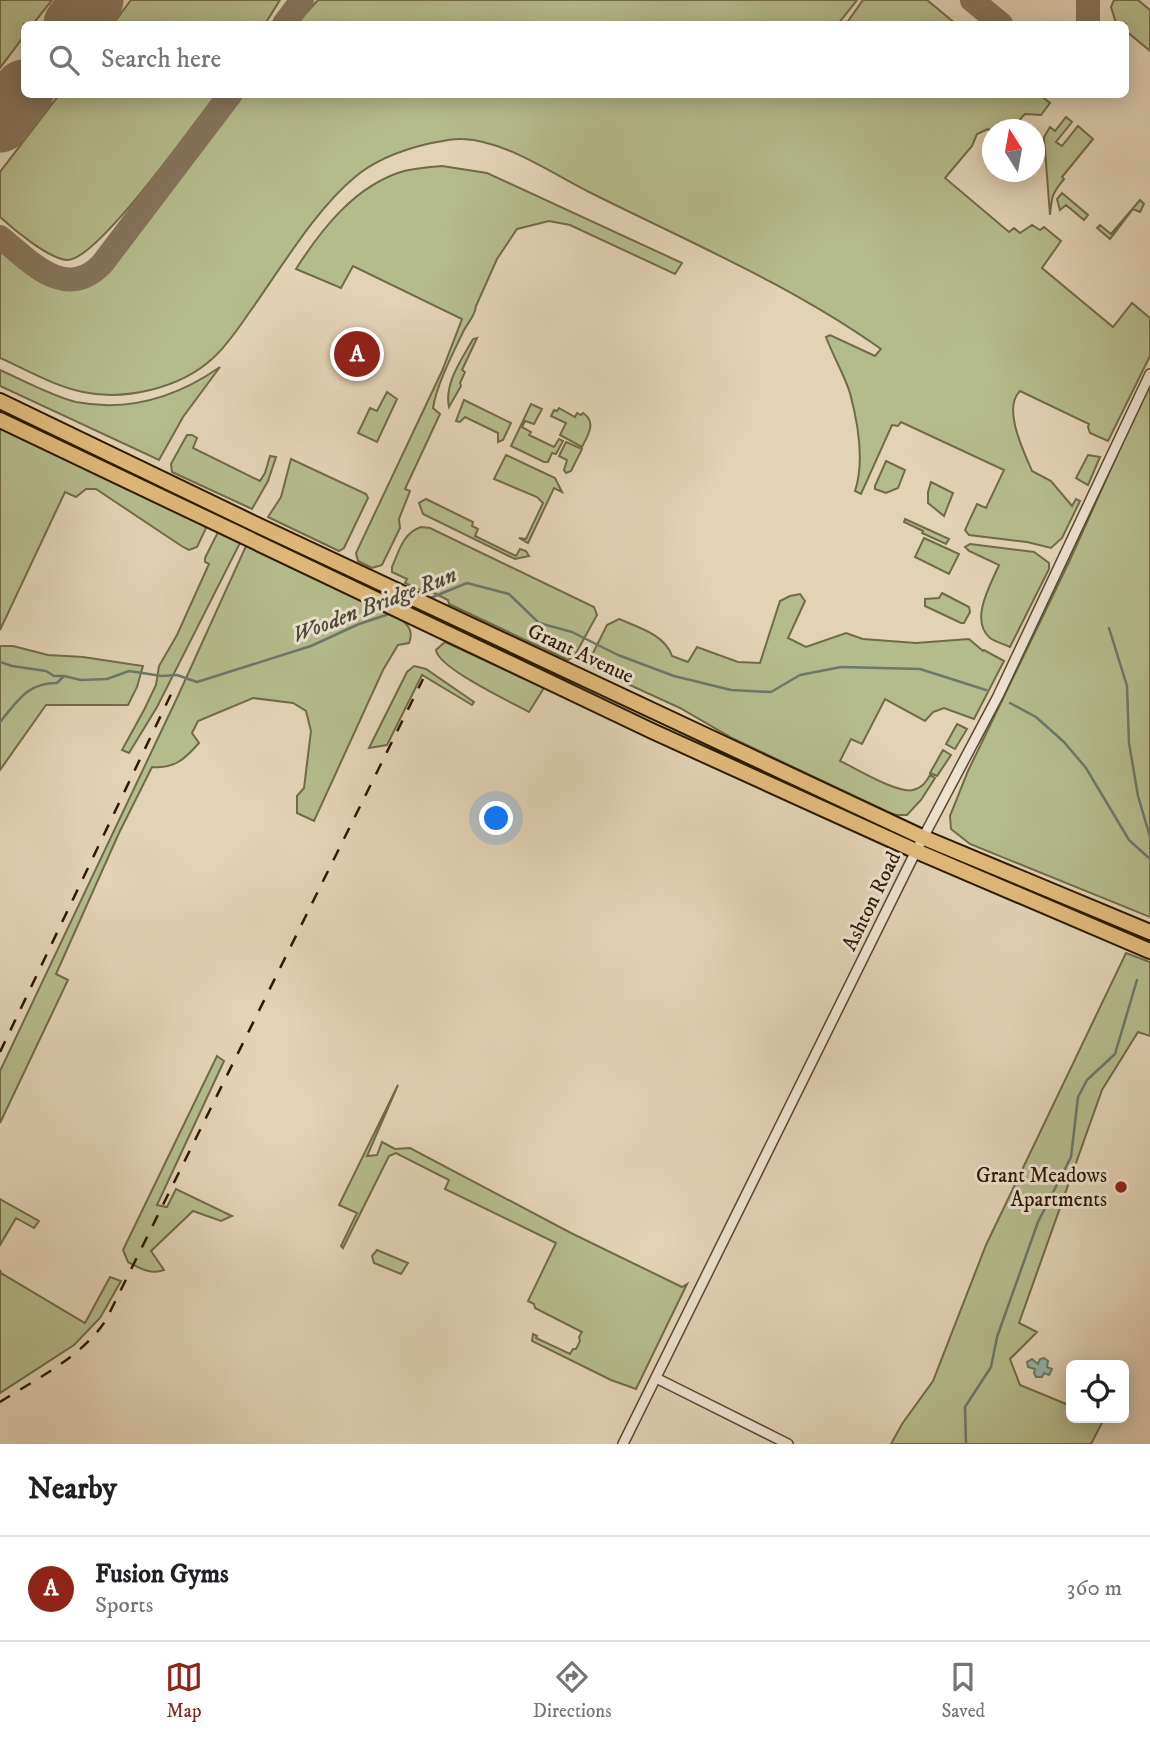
<!DOCTYPE html>
<style>
body{margin:0;font-family:"IM FELL DW Pica",serif;background:#f2f2f2;color:#202124}
.controls{position:absolute;right:21px;bottom:21px;display:grid;overflow:hidden;border-radius:10px;box-shadow:0 4px 18px #0003}
.controls button{width:63px;height:63px;display:grid;place-items:center;padding:0;border:0;border-bottom:2px solid #e0e0e0;background:#fff;color:#202124;font:35px sans-serif}
.compass{position:absolute;left:982px;top:119px;width:63px;height:63px;border-radius:50%;background:#fff;box-shadow:0 4px 18px #0003;rotate:349deg}
.you{position:absolute;left:497px;top:819px;width:24px;height:24px;margin:-18px;border:5px solid #fff;border-radius:50%;background:#1a73e8;box-shadow:0 0 0 10px #1a73e833}
.badge{display:grid;place-items:center;width:46px;height:46px;border-radius:50%;background:#8f2418;color:#fff;font-size:23px;font-weight:700}
.pin{position:absolute;translate:-50% -50%;border:4px solid #fff;box-shadow:0 2px 7px #0006}
.list{margin:0;padding:0;list-style:none}
h2{display:flex;justify-content:space-between;align-items:center;height:91px;margin:0;padding:0 28px;font-size:30px}
h2 small{font-size:23px;font-weight:400;color:#757577}
.list li{display:grid;grid-template-columns:46px 1fr auto;gap:21px;align-items:center;box-sizing:border-box;height:105px;padding:0 28px;border-top:2px solid #e0e0e0}
.list b{display:block;font-size:26px;white-space:nowrap}
.list p{margin:0;font-size:23px;white-space:nowrap;color:#757577}
.list em{font-size:23px;font-style:normal;color:#757577}
.icon{flex:none;width:38px;height:38px;fill:none;stroke:currentColor;stroke-width:2;stroke-linecap:round;stroke-linejoin:round}
.map{position:relative;flex:none;width:1150px;height:1444px;overflow:hidden}
.search{position:absolute;background:#fff;box-shadow:0 4px 18px #0003;left:21px;right:21px;top:21px;height:77px;display:flex;align-items:center;gap:18px;box-sizing:border-box;padding:0 24px;border-radius:10px;color:#757577;font-size:26px}
.sheet{height:196px;background:#fff}
nav{display:flex;justify-content:space-around;align-items:center;box-sizing:border-box;height:98px;border-top:2px solid #e0e0e0;background:#fff;font-size:19px;color:#757577}
nav a{display:grid;justify-items:center;gap:4px}
nav .on{color:#8f2418}
.map>svg:first-child{display:block}
.green{fill:#b5bc8c;stroke:#706b47;stroke-width:2}
.water{fill:#95b7af;stroke:#6b786a;stroke-width:2}
.lines{fill:none;stroke-linecap:round;stroke-linejoin:round}
.stream{stroke:#6b786a;stroke-width:2.5}
.taxiway{stroke:#86765c;stroke-width:24}
.runway{stroke:#86765c;stroke-width:61}
.street-casing{stroke:#59482f;stroke-width:12}
.primary-casing{stroke:#2b1a02;stroke-width:18}
.street{stroke:#ece2cf;stroke-width:9}
.primary{stroke:#e1ba7a;stroke-width:14}
.rail{stroke:#2b1a02;stroke-width:2.5;stroke-dasharray:12 12;stroke-linecap:butt}
.poi-dot{fill:#8f2418;stroke:#ece2cf;stroke-width:2.5}
.labels{text-anchor:middle;stroke-width:6;stroke-linejoin:round;paint-order:stroke}
.street-label{font-size:21px;fill:#2b1a02;stroke:#ece2cf}
.poi-label{font-size:21px;fill:#2b1a02;stroke:#ece2cf;text-anchor:end}
.water-label{font-size:23px;font-style:italic;fill:#4b4936;stroke:#ece2cf}
</style>
<div class="map">
<svg width="1150" height="1444" viewBox="0 0 1150 1444">
<rect width="100%" height="100%" fill="#e2d3b5"/>
<filter id="stains"><feTurbulence type="fractalNoise" baseFrequency=".00286" numOctaves="4"/><feColorMatrix values="0 0 0 0 .2 0 0 0 0 .09 0 0 0 0 .02 0 0 0 .5 -.17"/></filter>
<radialGradient id="worn" r=".72"><stop offset=".6" stop-color="#630" stop-opacity="0"/><stop offset="1" stop-color="#630" stop-opacity=".3"/></radialGradient>
<!-- green -->
<path class="green" d="M0 0H52L33 24H24V36L0 68Z
M131 0H280L265 24H113Z
M318 0H857L838 24H296Z
M863 0H927L956 24H846Z
M1114 0H1138L1150 10V51L1126 31V24L1116 23 1111 7Z
M243 94 1040 95 1050 103 1041 115 1025 114 1011 129 992 130V132L988 129 977 134 972 146 945 178 1009 232 1014 228 1020 233 1032 225 1040 230 1044 227 1061 241 1042 268 1113 327 1132 303 1150 318V356L1108 441 1090 433 1088 427 1089 424 1020 391C1002 408 1024 452 1032 471L1051 481 1072 506 1076 499 1080 501 1062 538 1051 548 1027 542 969 535 965 530 977 504 986 508 1004 470 901 422 898 426 892 425 861 494 855 491C865 461 858 423 850 393 844 374 833 356 826 337L830 335 875 356 881 349C791 285 687 241 589 192 551 173 506 141 463 139 451 138 438 142 427 144 402 150 375 160 355 177 316 209 281 268 251 310 240 326 227 346 212 359 180 388 125 401 83 392 54 386 27 370 0 358V250C33 276 57 303 100 278Z
M59 95H216C195 122 97 261 67 260 49 259 13 229 0 217V172Z
M1066 117 1072 122 1056 142 1062 146 1078 126 1093 139 1062 177 1064 179C1051 195 1052 197 1050 215L1044 137 1050 127 1055 131Z
M442 166 487 173 682 263 675 274 570 225 549 221 517 229 497 259 476 306C475 316 469 321 464 330 454 351 436 386 433 408L440 414 405 489 410 491 399 519 400 528 382 565 372 568 358 561 356 553 442 371 462 319 353 266 341 288 296 269C322 228 356 185 404 171 416 168 430 167 442 166Z
M1062 193 1088 215 1084 220 1066 205 1060 210 1057 199Z
M1140 200 1144 204 1140 212 1133 209 1110 239 1097 228 1100 225 1111 234Z
M477 338 462 370 465 372 460 383 461 386 449 407C444 383 462 359 473 339Z
M220 367 183 417 159 460 0 386V370C22 380 54 397 76 402 128 412 177 397 220 367Z
M1150 382V917L970 844 951 829 950 816 968 771 1069 562Z
M387 392 397 399 377 442 358 433 370 408 377 411Z
M464 400 511 423 503 440 498 442V433L465 417 460 422 456 421Z
M531 404 542 409 534 424 525 421 522 427 531 432 529 435 554 447 559 439 563 441 556 454 552 453 548 462H544L511 446Z
M559 408 575 417 577 413 581 415 583 413C597 422 588 435 582 447L560 435 566 423 551 416 554 410 557 411Z
M0 428 207 526 197 547 189 550 183 547 96 489H86L76 497 65 492 0 630Z
M187 435H192L197 438 193 448 260 481 265 473 270 456 276 457 268 481 252 509 172 472 171 464Z
M566 442 582 449 571 471 566 473 564 470 567 460 559 456Z
M506 455 555 478 562 492 554 488 528 543 519 538 526 539 543 503 537 497 494 479Z
M1088 455 1100 457 1088 485 1076 478Z
M291 459 366 494 368 498 344 548 339 551 268 517 281 497Z
M886 461 905 470 898 488 886 493 875 489V486Z
M931 482 953 493 944 516 928 503V492Z
M426 499 473 522 472 526 478 529 475 536 516 556 520 549 526 551 529 556 515 559 423 514 419 503Z
M905 519 949 539 946 544 922 533 923 531 904 522Z
M421 527 430 528 594 607 597 615 575 655 568 660 449 604 448 600 432 592 427 593 405 583 407 579 392 572V567C399 551 403 533 421 527Z
M218 532 240 543 157 707 129 753 122 750 144 710 156 685 159 666 177 635 209 564 205 562V558Z
M924 538 959 554 949 574 915 557Z
M970 544 1034 552 1049 563V569L1010 647C1004 644 995 642 990 638 969 620 991 584 999 565L969 551 965 547Z
M246 546 402 620C410 627 413 633 409 643L398 645 383 670 314 821 297 813V796L304 788 311 731 306 711 293 703 253 698 198 721 192 733 199 743C185 759 174 769 152 767L119 833 56 974 68 980 0 1123V1071L177 698Z
M942 593 969 607 970 612 964 623H961L925 606V599L939 598Z
M800 594 805 601 788 638 806 647 846 633 863 639 916 643 969 639 983 651 984 650 1004 661 974 719 944 708 933 712 925 721 885 699 862 744 851 739 840 761C856 768 897 794 913 790 922 788 926 782 930 775L935 778 921 800 907 815H896L888 812 732 738 680 708 597 670 589 661 607 625 619 619C638 627 665 635 672 656L688 662 697 647 738 662 760 663 780 601 790 596Z
M445 642 544 688 529 712C511 702 438 668 436 650Z
M0 646H13L48 655 83 657 143 666 137 687 128 705H46L0 770Z
M414 666 426 669 474 702 472 705 422 675 387 745 369 748 407 672Z
M957 724 967 729 955 749 946 744Z
M943 750 951 755 937 776 930 773Z
M1126 953 1150 962V1036L1138 1032 1102 1090 1019 1323 1037 1332 1010 1359 1020 1385 1071 1406V1418L1104 1419 1091 1444H891L902 1424 933 1381 986 1245Z
M217 1056 224 1061 157 1205 167 1207 176 1189 232 1216 221 1221 193 1211 151 1251 164 1270C150 1275 140 1268 128 1262L123 1250Z
M398 1085 367 1156 377 1155 382 1142 395 1149 410 1148 571 1233 682 1287 687 1284 636 1389 611 1380 532 1341 533 1334 537 1336 536 1338 570 1354 573 1349H576L580 1341 579 1337 582 1332 535 1308 534 1304 528 1301 556 1243 445 1189 449 1180 396 1153 389 1156 343 1248 341 1246 357 1213 339 1205Z
M0 1199 39 1221 34 1228 16 1218 0 1245Z
M377 1250 408 1263 401 1274 374 1263 372 1256Z
M0 1270 1 1273 85 1323 110 1277 121 1281 100 1318 74 1345 0 1393Z"/>
<!-- water -->
<path class="water" d="M1044 1358 1048 1361 1047 1367 1052 1369 1049 1375 1044 1373 1042 1377H1036L1034 1373 1035 1369 1028 1367 1027 1362 1032 1359 1038 1364 1040 1359Z"/>
<g class="lines">
<!-- stream -->
<path class="stream" d="M428 599 467 583 509 594 539 623 572 632 618 655 674 676 731 690 771 692 800 675 841 667 920 669 986 690
M1109 628 1127 686 1129 743 1138 796 1150 837
M0 662 12 666 46 671 54 676H64L81 680 107 679 129 671 162 676 177 675 197 682 311 646 359 624 392 613
M1010 703 1036 717 1064 742 1086 768 1129 840 1150 859
M0 722C17 702 26 683 57 683L64 676
M966 1444 965 1407 991 1367 997 1337 1038 1222 1071 1157 1078 1097 1087 1080 1115 1054 1137 980"/>
<!-- taxiway -->
<path class="taxiway" d="M972 0 1001 24
M284 24 302 0
M1088 24V0
M0 237C30 261 65 302 102 264L231 94"/>
<!-- runway -->
<path class="runway" d="M74 24 93 0
M0 122 24 90"/>
<defs>
<path id="street" d="M656 1378 788 1444
M623 1444 916 851 998 696 1150 374"/>
<path id="primary" d="M0 401 253 523 922 837 1150 932
M0 420 652 731 916 851 1150 951"/>
</defs>
<!-- street casing -->
<use href="#street" class="street-casing"/>
<!-- primary casing -->
<use href="#primary" class="primary-casing"/>
<!-- street -->
<use href="#street" class="street"/>
<!-- primary -->
<use href="#primary" class="primary"/>
<!-- rail -->
<path class="rail" d="M0 1052 174 688
M0 1402C36 1379 82 1357 106 1320L423 679"/>
</g>
<!-- markers -->
<circle class="poi-dot" cx="1121" cy="1187" r="7"/>
<g class="labels">
<!-- street labels -->
<g class="street-label">
<text transform="translate(581 653) rotate(25)" y="7">Grant Avenue</text>
<text transform="translate(871 901) rotate(-64)" y="7">Ashton Road</text>
</g>
<!-- poi labels -->
<g class="poi-label">
<text x="1107" y="1182">Grant Meadows<tspan x="1107" dy="24">Apartments</tspan></text>
</g>
<!-- water labels -->
<g class="water-label">
<text transform="translate(374 604) rotate(-21)" y="8">Wooden Bridge Run</text>
</g>
</g>
<rect width="100%" height="100%" filter="url(#stains)"/>
<rect width="100%" height="100%" fill="url(#worn)"/>
</svg>
<div class="controls">
<button><svg class="icon" aria-label="locate" viewBox="0 0 24 24"><circle cx="12" cy="12" r="6"/><path d="M12 2v4M12 18v4M2 12h4M18 12h4"/></svg></button>
</div>
<svg class="compass" viewBox="-18 -18 36 36"><path d="M0-13l5 13h-10z" fill="#e53935"/><path d="M0 13l5-13h-10z" fill="#757577"/></svg>
<div class="you"></div>
<div class="pin badge" style="left:357px;top:354px">A</div>
<div class="search"><svg class="icon" aria-label="search" viewBox="0 0 24 24"><circle cx="10" cy="10" r="6"/><path d="M15 15l6 6"/></svg>Search here</div>
</div>
<section class="sheet">
<h2>Nearby<small></small></h2>
<ul class="list">
<li><span class="badge">A</span><div><b>Fusion Gyms</b><p>Sports</p></div><em>360 m</em></li>
</ul>
</section>
<nav>
<a class="on"><svg class="icon" aria-label="map" viewBox="0 0 24 24"><path d="M3 6l6-2 6 2 6-2v14l-6 2-6-2-6 2zM9 4v14M15 6v14"/></svg>Map</a>
<a><svg class="icon" aria-label="directions" viewBox="0 0 24 24"><path d="M12 3l9 9-9 9-9-9zM9 14v-3h6M13 9l2 2-2 2"/></svg>Directions</a>
<a><svg class="icon" aria-label="saved" viewBox="0 0 24 24"><path d="M7 4h10v16l-5-4-5 4z"/></svg>Saved</a>
</nav>
